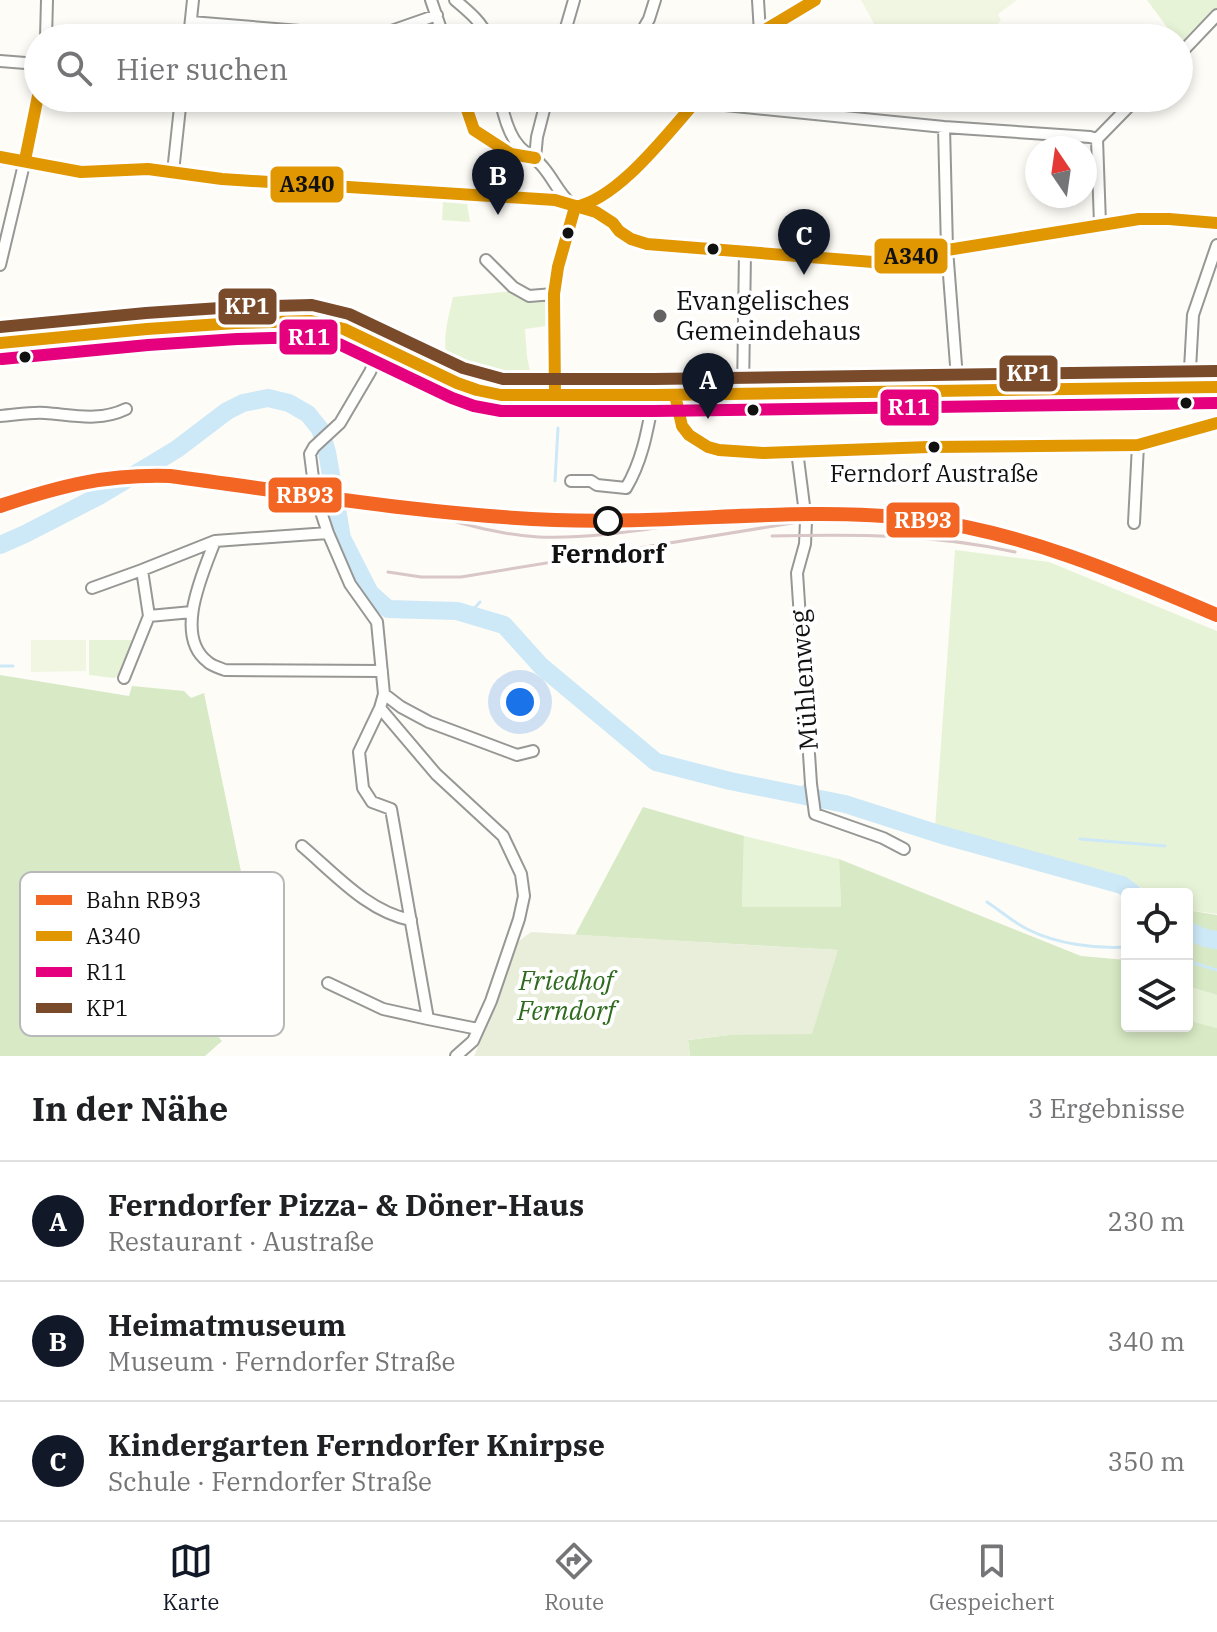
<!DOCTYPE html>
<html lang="de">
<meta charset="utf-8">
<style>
body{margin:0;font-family:"IBM Plex Serif",serif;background:#f2f2f2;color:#202124}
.controls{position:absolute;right:24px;bottom:24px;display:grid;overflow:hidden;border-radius:8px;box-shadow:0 4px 12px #0003}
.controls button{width:72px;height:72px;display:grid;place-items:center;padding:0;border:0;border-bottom:2px solid #e0e0e0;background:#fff;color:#202124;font:40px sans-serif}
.compass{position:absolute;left:1025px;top:136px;width:72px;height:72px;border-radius:50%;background:#fff;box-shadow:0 4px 12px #0003;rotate:347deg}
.you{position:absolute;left:520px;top:702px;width:28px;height:28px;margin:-20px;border:6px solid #fff;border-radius:50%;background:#1a73e8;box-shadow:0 0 0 12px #1a73e833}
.badge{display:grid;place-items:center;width:52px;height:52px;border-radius:50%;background:#111827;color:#fff;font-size:26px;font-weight:700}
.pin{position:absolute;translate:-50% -66px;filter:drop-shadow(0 2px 4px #0008)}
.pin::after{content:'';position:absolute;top:42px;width:28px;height:24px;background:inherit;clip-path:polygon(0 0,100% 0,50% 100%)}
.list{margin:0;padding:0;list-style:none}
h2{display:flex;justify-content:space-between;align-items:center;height:104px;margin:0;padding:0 32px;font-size:34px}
h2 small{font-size:26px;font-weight:400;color:#757577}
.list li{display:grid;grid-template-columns:52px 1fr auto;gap:24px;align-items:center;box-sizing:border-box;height:120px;padding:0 32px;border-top:2px solid #e0e0e0}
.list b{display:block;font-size:30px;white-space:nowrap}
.list p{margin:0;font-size:26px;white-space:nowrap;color:#757577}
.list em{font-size:26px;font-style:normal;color:#757577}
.icon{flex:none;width:44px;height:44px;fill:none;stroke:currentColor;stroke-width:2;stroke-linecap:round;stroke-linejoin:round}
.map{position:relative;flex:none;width:1217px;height:1056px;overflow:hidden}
.search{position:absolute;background:#fff;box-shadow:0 4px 12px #0003;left:24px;right:24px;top:24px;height:88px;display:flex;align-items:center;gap:20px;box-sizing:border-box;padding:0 28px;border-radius:44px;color:#757577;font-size:30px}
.sheet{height:464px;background:#fff}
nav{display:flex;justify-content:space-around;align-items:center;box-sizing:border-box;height:112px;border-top:2px solid #e0e0e0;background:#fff;font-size:22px;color:#757577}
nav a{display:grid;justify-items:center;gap:4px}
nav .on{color:#111827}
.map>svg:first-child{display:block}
.green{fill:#e7f3d7}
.forest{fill:#d8eac5}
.cemetery{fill:#e9eedb}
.pitch{fill:#f0f6e1}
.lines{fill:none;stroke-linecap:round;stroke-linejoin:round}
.stream{stroke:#cde8f7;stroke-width:3}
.river{stroke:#cde8f7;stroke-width:18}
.street-casing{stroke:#979795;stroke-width:14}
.primary-casing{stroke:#858482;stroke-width:20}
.street{stroke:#fffffe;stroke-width:10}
.primary{stroke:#ede9dc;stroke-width:16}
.rail{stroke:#d9c6c7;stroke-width:3}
.bus-1-casing{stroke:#fff;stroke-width:18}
.bus-2-casing{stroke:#fff;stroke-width:18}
.bus-3-casing{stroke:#fff;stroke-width:18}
.bus-1{stroke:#e09702;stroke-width:12}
.bus-2{stroke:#e5007d;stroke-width:12}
.bus-3{stroke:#7a4b2a;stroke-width:12}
.rail-1-casing{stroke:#fff;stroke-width:20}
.rail-1{stroke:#f26522;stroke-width:14}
.bus-dot{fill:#111;stroke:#fff;stroke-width:3}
.poi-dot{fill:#646362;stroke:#fff;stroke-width:3}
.stop-dot{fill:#fff;stroke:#111;stroke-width:4}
.labels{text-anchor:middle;stroke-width:8;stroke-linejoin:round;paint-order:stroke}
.bus-label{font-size:24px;fill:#111;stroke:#fff}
.poi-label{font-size:26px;fill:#111;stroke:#fff;text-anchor:start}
.stop-label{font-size:26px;font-weight:bold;fill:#111;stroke:#fff}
.street-label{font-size:26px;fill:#111;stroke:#fff}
.park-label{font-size:26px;font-style:italic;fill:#2f6b1f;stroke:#fff}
.key{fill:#fff;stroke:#b8b8b8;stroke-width:2}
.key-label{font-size:22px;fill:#111}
.line-badge{stroke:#fff;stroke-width:3}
.badge-label{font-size:22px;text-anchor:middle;font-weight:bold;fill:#fff}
.pale-badge-label{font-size:22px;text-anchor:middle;font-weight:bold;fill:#111}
</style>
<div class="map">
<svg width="1217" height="1056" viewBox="0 0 1217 1056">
<rect width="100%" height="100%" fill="#fdfcf7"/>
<!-- green -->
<path class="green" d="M1147 0H1217V8L1180 45 1179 38H1175Z
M443 202 467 204 470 222 442 220Z
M512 291 526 301 545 299 547 326 525 329 527 357 533 385C508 385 451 388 446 353 443 335 449 315 453 297Z
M955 550 1049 562 1217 631V914L1187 910V894H1151L1123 876 935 827Z
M89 640H137L122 675 114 678 89 675Z
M744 836 839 859 841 907H742Z
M1187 986 1217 995V1028L1187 1020Z"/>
<!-- forest -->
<path class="forest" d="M0 675 129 696 132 686 184 691 191 698 204 693 243 881 156 962 222 1041 205 1056H0Z
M643 807 744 836 742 907H841L839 859 1081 956 1127 960V1026H1187V1020L1217 1028V1056H690L688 1040 729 1035 837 950 575 935Z
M1187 910 1217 915V995L1187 986Z"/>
<!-- cemetery -->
<path class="cemetery" d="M531 932 838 950 812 1034 729 1035 688 1040 690 1056H474L495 1007 519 941Z"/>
<!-- pitch -->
<path class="pitch" d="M861 0H1017L998 14 1001 21 979 38H882Z
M31 640H86V671L31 672Z"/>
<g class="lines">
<!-- stream -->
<path class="stream" d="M555 481 558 428
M469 614 480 602
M0 666H13
M795 794 804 786
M1080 839 1165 846
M987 902C1001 911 1014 923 1029 930 1057 944 1096 949 1127 947
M1187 961 1217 970"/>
<!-- river -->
<path class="river" d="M0 545 25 534 99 496 177 449 227 411 243 403 268 398 289 403 308 414 320 429 327 452 342 538 370 593 388 609 457 611 504 625 541 666 656 762 730 781 845 804 942 835 1122 885 1134 894
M1187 930 1205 938 1217 940"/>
<defs>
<path id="street" d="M431 0 444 38
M455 0C468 11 482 22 488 38
M758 0 760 33
M191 22 374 37 437 15
M641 33 649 19 655 0
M46 38 47 0
M189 38 193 0
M563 38 574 0
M756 38 760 33 815 0
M1179 55 1217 15
M0 61 38 64
M463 98 474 130 511 154 533 158
M500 98C503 113 508 134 519 146 526 154 536 158 543 167 554 180 558 192 570 203
M695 102 944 127 1090 137 1097 139
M944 127 947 249 958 391
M0 157 81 172 148 169 222 179 555 200 596 212 613 223 619 231 631 239 647 244 873 262 1139 219H1169L1217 223
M535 158 537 137 547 98
M173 172 181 98
M581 206C615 199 672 126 698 99
M1100 224 1097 139 1137 98
M486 260 513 287 529 296 554 294
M0 265 25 160 38 96
M381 347 370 372 340 423 314 447 310 454 315 494 328 533 350 584 377 622 384 694 380 708 436 774 503 836 521 874 524 896 519 919 491 1001 473 1041 456 1056
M1189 387 1193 315 1217 245
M743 393 745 252
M555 395 554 294 558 267 575 207
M675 395 682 426 689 435 708 447 719 450 763 453 929 447 953 448 1138 445 1217 423
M0 416C15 415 30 412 45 413 73 415 99 422 126 409
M797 451 806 521 805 544 797 573 811 784 815 814 883 838 904 849
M571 481H591L597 485 626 488C643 460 648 427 654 395
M1134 523 1138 445
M215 541C203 573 173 636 208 662 212 666 220 668 225 670L382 671
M92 588 142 570
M149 616 192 612
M124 678 149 616 142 570 215 541 328 533
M384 694 401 707 429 722 517 755 533 751
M380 708 359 752 363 788 372 802 391 809 428 1019 478 1029
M302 846C335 874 368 912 411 920
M328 983 383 1009 428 1019"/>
<path id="primary" d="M0 343 147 329 236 323 311 321 344 329 457 383 477 390 501 395H654L1217 387"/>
</defs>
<!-- street casing -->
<use href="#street" class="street-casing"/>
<!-- primary casing -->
<use href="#primary" class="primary-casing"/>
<!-- street -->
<use href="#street" class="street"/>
<!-- primary -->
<use href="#primary" class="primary"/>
<!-- rail -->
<path class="rail" d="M382 503C434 513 484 534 538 537 610 540 681 521 752 516
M772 536C855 534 934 534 1015 552
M388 572 421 577H461L823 518 843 516 895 517"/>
<defs>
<path id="bus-1" d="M756 38 760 33 815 0
M463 98 474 130 511 154 535 158
M0 157 81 172 148 169 222 179 555 200 596 212 613 223 619 231 631 239 647 244 873 262 1139 219H1169L1217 223
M25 160 38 96
M575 207C620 198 668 132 699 98
M0 343 147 329 236 323 311 321 344 329 457 383 477 390 501 395H654L1217 387
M555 395 554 294 558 267 575 207
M675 395 682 426 689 435 708 447 719 450 763 453 929 447 1138 445 1217 423"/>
<path id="bus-2" d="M2 359 148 345 237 339 309 337 339 344 452 398 474 406 501 411H654L1217 403"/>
<path id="bus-3" d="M0 327 146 313 235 307 312 305 349 314 463 368 503 379H654L1217 371"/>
</defs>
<!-- bus-1 casing -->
<use href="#bus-1" class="bus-1-casing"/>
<!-- bus-2 casing -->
<use href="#bus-2" class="bus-2-casing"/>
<!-- bus-3 casing -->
<use href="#bus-3" class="bus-3-casing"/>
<!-- bus-1 -->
<use href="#bus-1" class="bus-1"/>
<!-- bus-2 -->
<use href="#bus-2" class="bus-2"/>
<!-- bus-3 -->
<use href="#bus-3" class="bus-3"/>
<defs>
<path id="rail-1" d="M0 506C60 486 106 474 170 476 298 493 426 515 555 520 676 525 798 505 918 519 1023 532 1121 574 1217 615"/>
</defs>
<!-- rail-1 casing -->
<use href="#rail-1" class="rail-1-casing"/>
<!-- rail-1 -->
<use href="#rail-1" class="rail-1"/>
</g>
<!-- markers -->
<g class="bus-dot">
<circle cx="568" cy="233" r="7"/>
<circle cx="713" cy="249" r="7"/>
<circle cx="25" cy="357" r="7"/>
<circle cx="1186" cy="403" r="7"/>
<circle cx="753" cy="410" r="7"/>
<circle cx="934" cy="447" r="7"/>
</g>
<circle class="poi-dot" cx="660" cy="316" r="8"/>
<circle class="stop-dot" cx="608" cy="521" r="13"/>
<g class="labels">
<!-- bus labels -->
<g class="bus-label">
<text x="934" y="482">Ferndorf Austraße</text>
</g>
<!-- poi labels -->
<g class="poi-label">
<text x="676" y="310">Evangelisches<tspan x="676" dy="30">Gemeindehaus</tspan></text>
</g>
<!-- stop labels -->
<g class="stop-label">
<text x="608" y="563">Ferndorf</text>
</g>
<!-- street labels -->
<g class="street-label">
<text transform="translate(804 680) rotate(-94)" y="9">Mühlenweg</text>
</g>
<!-- park labels -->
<g class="park-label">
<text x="566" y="990">Friedhof<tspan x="566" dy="30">Ferndorf</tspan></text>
</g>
</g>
<!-- legend -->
<rect x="20" y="872" width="264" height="164" rx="12" class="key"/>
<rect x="36" y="895" width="36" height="10" fill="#f26522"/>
<rect x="36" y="931" width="36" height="10" fill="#e09702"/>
<rect x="36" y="967" width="36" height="10" fill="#e5007d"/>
<rect x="36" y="1003" width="36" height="10" fill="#7a4b2a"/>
<g class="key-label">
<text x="86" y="908">Bahn RB93</text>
<text x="86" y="944">A340</text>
<text x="86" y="980">R11</text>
<text x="86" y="1016">KP1</text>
</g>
<g class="line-badge">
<rect x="269" y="165" width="76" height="39" rx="8" fill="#e09702"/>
<rect x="873" y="237" width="76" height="38" rx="8" fill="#e09702"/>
<rect x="217" y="287" width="61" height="39" rx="8" fill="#7a4b2a"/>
<rect x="278" y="318" width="61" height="38" rx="8" fill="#e5007d"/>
<rect x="998" y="354" width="61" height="39" rx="8" fill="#7a4b2a"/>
<rect x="879" y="388" width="61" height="39" rx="8" fill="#e5007d"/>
<rect x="267" y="476" width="76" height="38" rx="8" fill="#f26522"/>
<rect x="885" y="501" width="76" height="38" rx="8" fill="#f26522"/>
</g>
<g class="badge-label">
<text x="247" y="314">KP1</text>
<text x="309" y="345">R11</text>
<text x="1029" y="381">KP1</text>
<text x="909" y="415">R11</text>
<text x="305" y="503">RB93</text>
<text x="923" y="528">RB93</text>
</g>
<g class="pale-badge-label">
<text x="307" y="192">A340</text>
<text x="911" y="264">A340</text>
</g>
</svg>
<div class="controls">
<button><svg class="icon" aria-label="locate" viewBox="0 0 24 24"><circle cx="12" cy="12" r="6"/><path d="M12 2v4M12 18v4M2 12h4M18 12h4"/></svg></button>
<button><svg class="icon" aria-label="layers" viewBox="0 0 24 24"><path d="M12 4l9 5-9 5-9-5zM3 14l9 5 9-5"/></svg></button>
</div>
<svg class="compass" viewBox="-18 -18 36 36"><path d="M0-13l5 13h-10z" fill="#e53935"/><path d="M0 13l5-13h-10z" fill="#757577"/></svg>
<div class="you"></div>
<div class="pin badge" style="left:708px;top:419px">A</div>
<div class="pin badge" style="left:498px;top:215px">B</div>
<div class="pin badge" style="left:804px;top:275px">C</div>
<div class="search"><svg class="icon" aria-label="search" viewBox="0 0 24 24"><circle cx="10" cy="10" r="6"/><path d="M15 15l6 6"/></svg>Hier suchen</div>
</div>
<section class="sheet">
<h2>In der Nähe<small>3 Ergebnisse</small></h2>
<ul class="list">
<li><span class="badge">A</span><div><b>Ferndorfer Pizza- &amp; Döner-Haus</b><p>Restaurant · Austraße</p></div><em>230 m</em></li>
<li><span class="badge">B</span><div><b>Heimatmuseum</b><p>Museum · Ferndorfer Straße</p></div><em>340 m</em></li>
<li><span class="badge">C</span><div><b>Kindergarten Ferndorfer Knirpse</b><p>Schule · Ferndorfer Straße</p></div><em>350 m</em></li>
</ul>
</section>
<nav>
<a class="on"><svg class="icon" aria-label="map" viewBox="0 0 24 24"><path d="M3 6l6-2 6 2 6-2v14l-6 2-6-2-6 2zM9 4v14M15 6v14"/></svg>Karte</a>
<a><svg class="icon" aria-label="directions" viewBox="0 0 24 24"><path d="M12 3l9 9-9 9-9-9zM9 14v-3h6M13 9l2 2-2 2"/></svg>Route</a>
<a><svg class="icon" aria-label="saved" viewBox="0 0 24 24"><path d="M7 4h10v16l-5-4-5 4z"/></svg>Gespeichert</a>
</nav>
